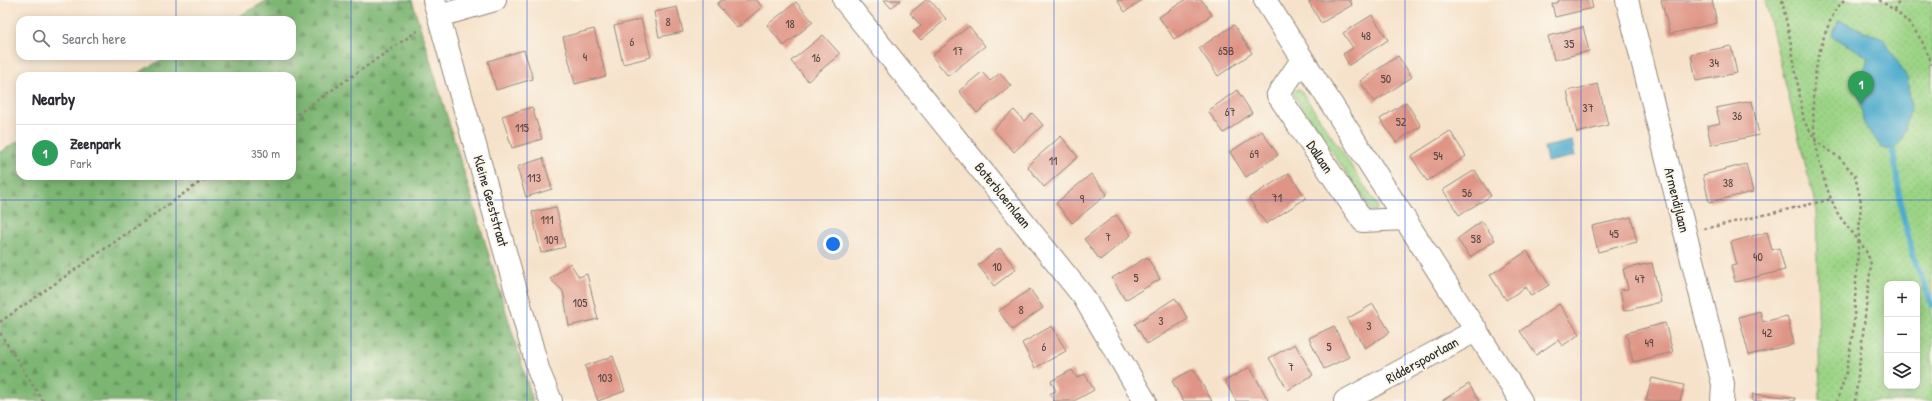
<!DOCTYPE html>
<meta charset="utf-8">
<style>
body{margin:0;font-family:"Patrick Hand",sans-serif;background:#f2f2f3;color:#2b2b33}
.controls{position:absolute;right:12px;bottom:12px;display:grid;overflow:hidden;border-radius:8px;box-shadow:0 2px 10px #0003}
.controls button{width:36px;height:36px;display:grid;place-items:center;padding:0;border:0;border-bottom:1px solid #e1e1e2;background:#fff;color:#2b2b33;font:20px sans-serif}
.you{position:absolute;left:833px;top:244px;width:14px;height:14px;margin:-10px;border:3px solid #fff;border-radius:50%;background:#1a73e8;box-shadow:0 0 0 6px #1a73e833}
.badge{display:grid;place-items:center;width:26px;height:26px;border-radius:50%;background:#111827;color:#fff;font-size:13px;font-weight:700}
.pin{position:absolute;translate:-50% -33px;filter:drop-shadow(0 1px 2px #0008)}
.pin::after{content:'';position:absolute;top:21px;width:14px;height:12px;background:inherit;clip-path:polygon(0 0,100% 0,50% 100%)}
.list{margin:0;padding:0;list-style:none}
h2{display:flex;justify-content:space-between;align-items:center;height:52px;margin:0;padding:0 16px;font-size:17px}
h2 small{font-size:13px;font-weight:400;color:#7c7c81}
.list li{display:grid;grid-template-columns:26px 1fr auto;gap:12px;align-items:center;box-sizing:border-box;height:56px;padding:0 16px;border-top:1px solid #e1e1e2}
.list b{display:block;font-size:15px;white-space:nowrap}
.list p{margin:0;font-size:13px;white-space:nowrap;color:#7c7c81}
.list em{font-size:13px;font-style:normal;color:#7c7c81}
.icon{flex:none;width:22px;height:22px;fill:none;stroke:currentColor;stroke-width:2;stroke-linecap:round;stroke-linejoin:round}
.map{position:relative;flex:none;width:1932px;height:401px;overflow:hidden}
.search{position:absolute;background:#fff;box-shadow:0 2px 10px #0003;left:16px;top:16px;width:280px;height:44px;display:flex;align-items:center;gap:10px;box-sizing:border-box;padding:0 14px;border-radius:12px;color:#7c7c81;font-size:15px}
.panel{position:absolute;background:#fff;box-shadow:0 2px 10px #0003;left:16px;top:72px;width:280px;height:108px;border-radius:12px}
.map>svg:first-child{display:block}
.grass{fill:url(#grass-dots);stroke:#648058;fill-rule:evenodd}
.forest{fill:url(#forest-firs);stroke:#54704f}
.water{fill:#4faccd;stroke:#3d6c7c}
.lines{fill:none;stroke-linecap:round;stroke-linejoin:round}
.stream{stroke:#4faccd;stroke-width:6}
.building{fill:#df9586}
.street-casing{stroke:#90867a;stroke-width:24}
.path{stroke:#90867a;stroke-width:2.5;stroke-dasharray:3 3;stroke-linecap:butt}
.street{stroke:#fff;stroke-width:22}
.grid{fill:none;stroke:#1d4ed8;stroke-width:1;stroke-opacity:0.55}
.labels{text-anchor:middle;stroke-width:4;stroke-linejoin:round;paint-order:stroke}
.number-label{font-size:12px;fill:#584642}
.street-label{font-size:14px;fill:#2b2b2b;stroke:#fbf7ec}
</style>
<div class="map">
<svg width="1932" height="401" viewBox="0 0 1932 401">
<defs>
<pattern id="grass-dots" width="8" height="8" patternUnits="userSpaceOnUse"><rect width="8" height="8" fill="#9cd486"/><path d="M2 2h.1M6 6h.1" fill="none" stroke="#87b674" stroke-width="1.8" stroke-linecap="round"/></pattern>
<pattern id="forest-firs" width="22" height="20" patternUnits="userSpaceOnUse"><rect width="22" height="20" fill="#7db673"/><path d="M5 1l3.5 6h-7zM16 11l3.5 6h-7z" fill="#67945f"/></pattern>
</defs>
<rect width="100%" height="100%" fill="#fbf7ec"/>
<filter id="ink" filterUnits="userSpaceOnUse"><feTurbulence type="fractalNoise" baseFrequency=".025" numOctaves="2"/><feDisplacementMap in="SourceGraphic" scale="8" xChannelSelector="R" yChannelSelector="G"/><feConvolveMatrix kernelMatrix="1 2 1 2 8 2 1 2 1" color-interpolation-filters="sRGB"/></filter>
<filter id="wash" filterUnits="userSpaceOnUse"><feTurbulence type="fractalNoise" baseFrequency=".012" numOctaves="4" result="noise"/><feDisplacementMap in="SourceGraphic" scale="16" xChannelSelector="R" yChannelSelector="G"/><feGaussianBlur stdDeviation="0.9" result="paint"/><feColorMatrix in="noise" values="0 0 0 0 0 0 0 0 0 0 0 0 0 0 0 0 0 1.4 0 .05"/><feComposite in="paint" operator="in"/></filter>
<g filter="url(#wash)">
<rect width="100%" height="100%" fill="#f6e2ca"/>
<!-- grass -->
<path class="grass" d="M1765 0H1932V401H1820L1816 208ZM1887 284H1917V386H1887Z
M1300 89 1378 206 1376 211H1372L1292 93 1295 90Z"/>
<!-- forest -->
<path class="forest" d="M268 0H412L533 401H0V152L20 140V176H292V76H133L168 56H292V20H232Z"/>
<!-- water -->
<path class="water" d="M1839 20 1885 40 1907 78 1911 106 1902 140 1893 150 1882 148 1864 124 1858 91 1868 57 1832 36Z
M1572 141 1575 156 1547 162 1544 147Z"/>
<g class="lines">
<!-- stream -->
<path class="stream" d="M1893 150 1902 212 1914 258 1932 305"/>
</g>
<g id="blocks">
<!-- building -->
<path class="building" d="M722 0H757L762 7 737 28 717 4Z
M884 0H901L891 8Z
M926 0H930L946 19 921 40 913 32 921 26 910 13Z
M1117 0H1142L1125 12Z
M1185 0H1202L1212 15 1174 39 1159 17Z
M1312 0H1350L1352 5 1321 23 1309 2Z
M1558 0H1591L1593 8 1555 17 1552 4 1559 2Z
M1661 0H1712L1717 23 1670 34Z
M796 2 813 22 784 46 767 25Z
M677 7 683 32 659 37 654 12Z
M1372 15 1388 40 1349 65 1343 54 1353 48 1343 33Z
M641 19 651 57 623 64 614 26Z
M1234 25 1252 53 1218 76 1199 48Z
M969 26 985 46 948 76 932 56Z
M1583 27 1589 51 1554 60 1548 36Z
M594 29 606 76 575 84 563 37Z
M823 35 840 54 808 81 791 61Z
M1731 46 1737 73 1696 81 1691 54Z
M524 50 533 79 496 90 488 61Z
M1398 56 1412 77 1374 102 1360 81Z
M982 72 990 81 1000 73 1011 86 977 113 959 91Z
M1598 84 1608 125 1577 133 1567 91Z
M1237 90 1252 113 1224 133 1208 111Z
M1752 101 1759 135 1711 145 1707 126 1720 123 1716 108Z
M1406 102 1421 126 1396 142 1380 119Z
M532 107 542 139 512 148 502 116Z
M1014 110 1024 121 1032 113 1043 125 1014 152 993 129Z
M1262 131 1278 155 1246 177 1230 152Z
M1450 131 1466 156 1427 181 1411 156Z
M1061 136 1078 157 1044 187 1027 166Z
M543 158 552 189 526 197 517 167Z
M1746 164 1753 192 1709 202 1703 175Z
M1475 170 1491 196 1459 215 1443 190Z
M1289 173 1306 198 1266 224 1249 198Z
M1091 174 1107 194 1072 223 1056 203Z
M556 207 565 247 541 253 532 212Z
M1116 215 1131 235 1100 260 1084 239Z
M1631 217 1637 242 1598 252 1592 226Z
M1482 221 1495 240 1470 257 1457 239Z
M1767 232 1772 250 1779 248 1785 270 1735 282 1731 266 1737 265 1731 242Z
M1000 248 1016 269 994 286 978 265Z
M1527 251 1549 285 1531 296 1526 287 1506 300 1490 275Z
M1147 257 1160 279 1125 300 1112 278Z
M570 263 579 277 587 274 598 319 569 326 563 291 550 279Z
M1652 263 1661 302 1624 311 1620 290 1628 289 1623 269Z
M1030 289 1043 308 1012 330 999 311Z
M1175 298 1188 319 1147 344 1135 324Z
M1373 304 1390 332 1365 348 1347 319Z
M1559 304 1580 334 1562 346 1558 340 1536 355 1520 331Z
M1760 311 1763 322 1787 316 1794 344 1749 355 1739 317Z
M1665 323 1673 352 1633 362 1626 333Z
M1052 326 1066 351 1035 368 1022 343Z
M1334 326 1349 357 1324 369 1309 338Z
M1295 344 1313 375 1288 390 1269 358Z
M613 356 625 391 598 401 585 366Z
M1250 367 1268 400 1267 401H1236L1225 381Z
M1193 369 1212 401H1183L1172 381Z
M1072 370 1077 378 1085 374 1094 390 1074 401H1054L1050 394 1056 391 1051 381Z
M1652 378 1684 385 1680 401H1646Z
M1469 384 1479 401H1443V400Z
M1753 394 1795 398V401H1752Z"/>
</g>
</g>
<g filter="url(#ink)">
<use href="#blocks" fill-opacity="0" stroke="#90867a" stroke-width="1"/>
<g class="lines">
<defs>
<path id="street" d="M434 0 539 372 551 401
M844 0 1083 296 1145 401
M1265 0 1521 401
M1627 0 1723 384 1722 401
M439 16 495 0
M1302 60 1278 95 1363 221 1404 219
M1345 401 1477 330"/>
</defs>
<!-- street casing -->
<use href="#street" class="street-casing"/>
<!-- path -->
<path class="path" d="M1782 0 1791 44 1804 121 1816 141 1841 159 1855 176 1861 202 1853 332 1846 373 1837 401
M1844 0C1834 10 1830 21 1825 34 1805 90 1811 159 1837 212 1847 230 1867 244 1871 265L1855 401
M1879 0C1907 17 1921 33 1932 65
M1895 10 1899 0
M292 118 420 29
M1704 229 1832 199
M0 322 209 176
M0 333 43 401"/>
<!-- street -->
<use href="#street" class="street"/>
</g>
</g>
<!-- grid -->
<path class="grid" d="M176 0V20M351 0V401M527 0V401M703 0V401M878 0V401M1054 0V401M1229 0V401M1405 0V401M1581 0V401M1756 0V401M176 56V76M176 176V401M0 200H1932"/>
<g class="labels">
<!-- number labels -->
<g class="number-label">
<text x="668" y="26">8</text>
<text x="790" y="28">18</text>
<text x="1366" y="40">48</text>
<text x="632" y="46">6</text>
<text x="1569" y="48">35</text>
<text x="958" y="55">17</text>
<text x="1226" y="55">65B</text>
<text x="585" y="61">4</text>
<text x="816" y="62">16</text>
<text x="1714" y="67">34</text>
<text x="1386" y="83">50</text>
<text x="1588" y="112">37</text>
<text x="1230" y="116">67</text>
<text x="1737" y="120">36</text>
<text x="1401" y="126">52</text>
<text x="522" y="132">115</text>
<text x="1254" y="158">69</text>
<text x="1438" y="160">54</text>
<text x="1053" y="165">11</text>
<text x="534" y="182">113</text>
<text x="1728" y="187">38</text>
<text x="1467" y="197">56</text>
<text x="1277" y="202">71</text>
<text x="1082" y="203">9</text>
<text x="547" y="224">111</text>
<text x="1614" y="238">45</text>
<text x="1108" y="241">7</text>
<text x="1476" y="243">58</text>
<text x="551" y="244">109</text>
<text x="1758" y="261">40</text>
<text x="997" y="271">10</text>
<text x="1136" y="282">5</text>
<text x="1640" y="283">47</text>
<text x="580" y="307">105</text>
<text x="1021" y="314">8</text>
<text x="1161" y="325">3</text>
<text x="1369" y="330">3</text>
<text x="1767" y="337">42</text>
<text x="1649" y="347">49</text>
<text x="1044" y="351">6</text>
<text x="1329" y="351">5</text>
<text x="1291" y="371">7</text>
<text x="605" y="382">103</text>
</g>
<!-- street labels -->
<g class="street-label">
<text transform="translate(1320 157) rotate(56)" y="5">Dallaan</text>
<text transform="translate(1003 195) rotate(51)" y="5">Boterbloemlaan</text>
<text transform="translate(1677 200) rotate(76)" y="5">Armendijlaan</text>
<text transform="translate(491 201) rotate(74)" y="5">Kleine Geeststraat</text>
<text transform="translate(1422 360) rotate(-29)" y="5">Ridderspoorlaan</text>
</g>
</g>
</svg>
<div class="controls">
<button>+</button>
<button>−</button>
<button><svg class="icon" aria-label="layers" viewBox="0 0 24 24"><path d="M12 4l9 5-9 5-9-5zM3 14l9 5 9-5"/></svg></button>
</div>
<div class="you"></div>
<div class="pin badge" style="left:1861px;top:104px;background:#2e9e5b">1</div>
<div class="search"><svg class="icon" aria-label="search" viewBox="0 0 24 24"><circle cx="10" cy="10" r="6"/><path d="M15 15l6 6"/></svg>Search here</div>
<section class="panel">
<h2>Nearby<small></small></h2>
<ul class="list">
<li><span class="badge" style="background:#2e9e5b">1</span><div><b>Zeenpark</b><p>Park</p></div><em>350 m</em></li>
</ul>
</section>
</div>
